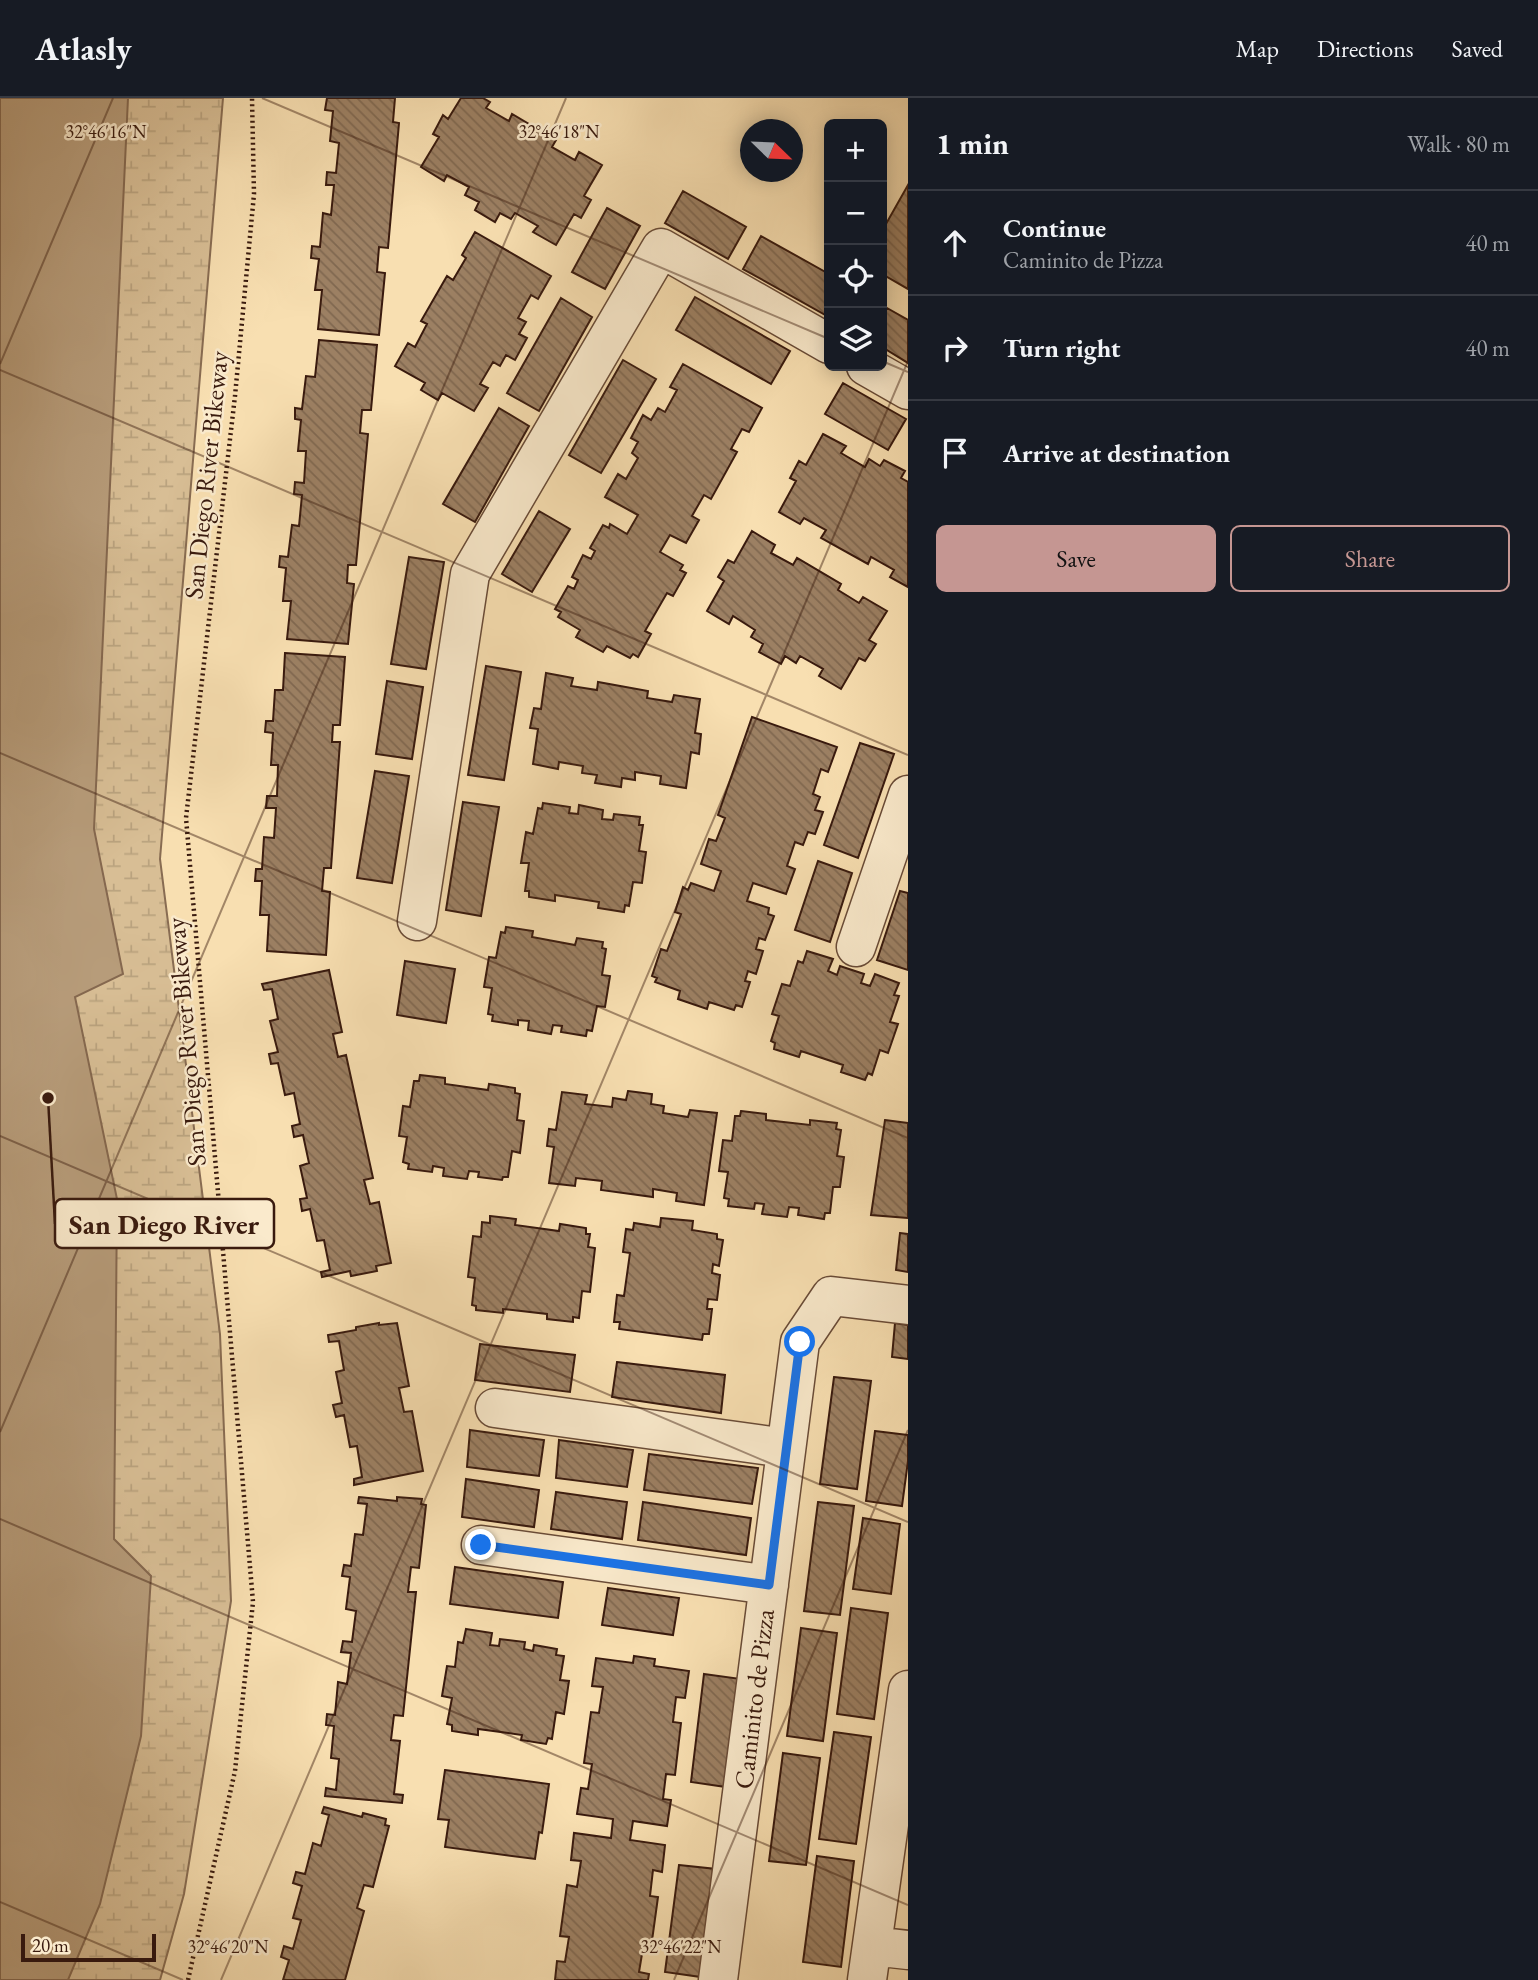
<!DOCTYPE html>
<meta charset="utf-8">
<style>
body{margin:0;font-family:"EB Garamond",serif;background:#242831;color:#f1f3f6}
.controls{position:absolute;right:21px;top:21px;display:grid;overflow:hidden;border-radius:10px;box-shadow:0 4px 18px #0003}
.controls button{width:63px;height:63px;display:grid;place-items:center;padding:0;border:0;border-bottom:2px solid #363941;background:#171b24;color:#f1f3f6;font:35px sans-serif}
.compass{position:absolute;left:740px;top:21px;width:63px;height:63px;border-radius:50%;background:#171b24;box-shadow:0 4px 18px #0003;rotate:113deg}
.scale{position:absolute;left:21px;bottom:18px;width:135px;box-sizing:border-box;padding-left:7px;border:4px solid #391a0e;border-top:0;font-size:19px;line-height:24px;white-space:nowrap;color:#391a0e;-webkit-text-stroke:5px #faeacc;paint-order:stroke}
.stop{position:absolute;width:21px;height:21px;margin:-16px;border:5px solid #1a73e8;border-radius:50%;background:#fff}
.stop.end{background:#1a73e8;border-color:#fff;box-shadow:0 2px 7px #0008}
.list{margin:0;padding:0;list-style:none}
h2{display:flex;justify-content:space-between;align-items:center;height:91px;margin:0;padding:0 28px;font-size:30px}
h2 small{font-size:23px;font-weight:400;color:#9ea1a6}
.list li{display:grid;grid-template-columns:46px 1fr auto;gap:21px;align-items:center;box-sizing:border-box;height:105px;padding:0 28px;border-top:2px solid #363941}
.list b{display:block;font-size:26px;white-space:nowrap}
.list p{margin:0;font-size:23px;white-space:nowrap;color:#9ea1a6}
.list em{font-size:23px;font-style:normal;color:#9ea1a6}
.actions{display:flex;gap:14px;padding:21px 28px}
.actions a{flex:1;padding:16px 0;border:2px solid #c59692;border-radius:10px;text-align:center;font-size:24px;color:#c59692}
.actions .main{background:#c59692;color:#111}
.icon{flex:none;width:38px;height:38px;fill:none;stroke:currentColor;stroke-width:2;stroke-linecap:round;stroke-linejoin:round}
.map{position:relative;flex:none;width:908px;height:1882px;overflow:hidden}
header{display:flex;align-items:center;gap:42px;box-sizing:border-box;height:98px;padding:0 35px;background:#171b24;border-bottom:2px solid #363941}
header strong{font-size:33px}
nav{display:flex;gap:38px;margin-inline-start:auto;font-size:24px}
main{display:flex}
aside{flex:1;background:#171b24}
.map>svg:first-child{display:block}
.wetland{fill:url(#wetland-marsh);stroke:#886c52;stroke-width:2}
.water{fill:#b79c7a;stroke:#85684f;stroke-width:2}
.building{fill:url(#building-back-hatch);stroke:#391a0e;stroke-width:2}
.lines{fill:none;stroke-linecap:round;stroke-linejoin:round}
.minor-casing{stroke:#694b37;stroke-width:41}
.path{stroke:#391a0e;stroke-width:4.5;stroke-dasharray:2 3.5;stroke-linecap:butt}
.minor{stroke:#faeacc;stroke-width:38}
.route{stroke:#1a73e8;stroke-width:9}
.ticks{fill:none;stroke:#391a0e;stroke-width:2;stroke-opacity:0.45}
.labels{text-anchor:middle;stroke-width:5;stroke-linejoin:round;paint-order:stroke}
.street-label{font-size:26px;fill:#391a0e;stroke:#faeacc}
.ticks-label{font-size:18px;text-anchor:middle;fill:#391a0e;stroke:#faeacc;stroke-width:5;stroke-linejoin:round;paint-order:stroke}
.leader{fill:none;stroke:#391a0e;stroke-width:2.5}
.callout-dot{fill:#391a0e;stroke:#faeacc;stroke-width:2.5}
.callout{fill:#faeacc;stroke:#391a0e;stroke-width:2.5}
.callout-label{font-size:28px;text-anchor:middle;font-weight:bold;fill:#391a0e}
</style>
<header>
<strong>Atlasly</strong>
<nav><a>Map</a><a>Directions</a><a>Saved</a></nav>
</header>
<main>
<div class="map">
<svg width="908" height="1882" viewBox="0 0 908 1882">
<defs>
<pattern id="wetland-marsh" width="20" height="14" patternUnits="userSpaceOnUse" patternTransform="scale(1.75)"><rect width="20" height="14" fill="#d8be95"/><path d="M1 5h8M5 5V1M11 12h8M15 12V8" fill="none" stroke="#baa37f"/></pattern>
<pattern id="building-back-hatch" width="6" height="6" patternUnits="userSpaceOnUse" patternTransform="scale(1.75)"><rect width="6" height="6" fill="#9c8063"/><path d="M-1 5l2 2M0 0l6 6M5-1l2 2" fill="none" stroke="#806850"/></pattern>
</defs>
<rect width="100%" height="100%" fill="#f8dfb1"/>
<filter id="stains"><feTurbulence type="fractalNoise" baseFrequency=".00286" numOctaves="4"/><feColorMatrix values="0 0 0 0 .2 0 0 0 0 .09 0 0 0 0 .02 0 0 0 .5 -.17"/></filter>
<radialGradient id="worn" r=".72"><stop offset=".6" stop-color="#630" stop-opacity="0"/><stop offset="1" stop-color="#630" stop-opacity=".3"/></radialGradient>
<!-- wetland -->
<path class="wetland" d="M0 0H223L160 761 220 1236 231 1503 184 1796 160 1882H0Z"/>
<!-- water -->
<path class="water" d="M0 0H128L94 731 123 876 75 899 117 1101 114 1441 151 1478 141 1638 100 1806 68 1882H0Z"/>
<!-- building -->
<path class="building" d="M327 0H395L393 24 399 25 388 150 379 149 377 174 385 175 379 237 318 231 322 192H315L319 161 311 160 312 148 320 149 323 115 331 117 334 87H326L327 74 336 75 339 45 330 43 333 13 325 12Z
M461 0H483L490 4 486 10 509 23 512 16 556 42 552 49 575 62 579 54 602 67 584 98 591 102 581 120 574 116 556 147 533 134 538 128 515 115 511 121 500 115 495 124 475 112 479 104 465 97 469 89 447 77 444 83 421 69 439 39 433 36 443 17 448 21Z
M908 87V191L882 176V133Z
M683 93 746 129 728 161 665 125Z
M607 110 640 128 605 191 572 174Z
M475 134 551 178 538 201 531 197 518 220 526 224 519 236 527 240 515 262 506 257 500 268 493 264 480 286 488 290 474 313 442 295 438 302 421 292 425 285 395 268 408 245 415 249 427 226 421 223 447 178 453 182 466 160 462 157Z
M761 138 829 176V219L743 171Z
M695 199 790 253 771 286 676 232Z
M561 200 592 219 539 313 507 295Z
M887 210 908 222V265L882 249V218Z
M319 242 377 247 371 312H362L360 335 368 336 356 467H348L347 485 354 486 348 546 287 541 291 503H283L286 470 279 469 280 458 288 459 292 427 299 428 302 397 294 396 295 384 304 385 306 353H298L301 322 295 321V310L302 311 306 278 315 279Z
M623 262 656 281 601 375 569 357Z
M683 266 762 310 749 334 742 331 731 351 737 354 711 401 704 397 692 418 699 422 686 445 670 437 660 454 683 467 680 472 686 475 673 498 667 495 645 533 651 536 638 559 633 556 630 560 607 548 603 554 576 539 580 532 558 519 561 514 555 511 568 488 574 491 578 482 572 479 583 457 591 461 595 453 590 450 603 427 609 430 610 426 627 436 638 417 605 399 618 376 626 381 638 360 632 355 638 344 631 340 643 317 651 322 658 310 665 314 677 292 670 289Z
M843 285 906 321 888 352 825 316Z
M499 310 529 328 475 424 443 406Z
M823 336 846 348 841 355 865 369 869 361 880 368 884 362 905 373 901 380 908 384V489L890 479 894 472 871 459 868 466 821 440 826 432 804 420 800 426 779 414 796 383 790 380 799 363 806 367Z
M539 413 570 431 532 494 502 476Z
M752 433 775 447 771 455 793 467 797 460 841 486 838 492 859 505 863 499 887 513 869 542 876 546 865 563 859 560 841 591 819 578 823 571 800 558 796 565 785 558 781 566 759 554 763 546 751 539 755 532 733 518 729 526 707 513 724 483 718 479 728 462 734 465Z
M409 459 444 464 426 571 391 566Z
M285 555 345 559 340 627H333L332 644H340L331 770H324L322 793 330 794 326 857 267 853 269 817H260L262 783H255L256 771H262L264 739 274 740 276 710H266L267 698H277L278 667H271L273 635 265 634 266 623H273L275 592H283Z
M486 568 521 574 504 682 468 677Z
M546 575 573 580 571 588 597 592 598 584 648 593 647 600 672 604 674 597 700 601 695 635 701 636 699 656 691 654 686 690 660 686 661 678 635 674V682L622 680 621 689 595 685 597 677 582 675 583 668 559 664 558 671 533 666 538 631 530 630 534 610 541 611Z
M387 583 423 589 412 661 376 656Z
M752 619 837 649 828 674 821 671 813 696 820 699 815 712 823 714 815 736 808 734 803 747 795 744 787 768 795 771 786 796 753 785 747 803 769 810 768 816 774 818 765 842 759 840 756 851 763 853 756 876 748 873 745 883 750 884 742 909 736 907 734 912 709 904 707 911 678 901 680 893 655 884 657 880 652 878 661 851 667 853 681 816 675 814 683 789 688 792 691 785 714 793 721 773 701 766 709 741 716 743 725 720 718 717Z
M860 645 894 656 858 760 824 747Z
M375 673 409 678 392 785 357 780Z
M463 704 499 709 481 818 446 812Z
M543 705 570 709 569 715 578 716 579 707 603 712 602 721 613 722 614 716 640 719 639 727H643L639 753 646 754 642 785 633 784 629 808 625 807 624 814 598 810 599 804 555 797V803L529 799V793H525L529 765H521L526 734 533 736 538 710 542 711Z
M818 763 852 775 830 844 795 832Z
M900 793 908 795V872L877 862Z
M506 829 533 833 532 839 575 847 577 840 603 844 602 850 606 851 602 877 610 878 605 909 597 908 592 933 587 932 586 938 561 934 562 928 553 927 551 936 528 932 529 923 518 922V927L492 923 493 917 488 916 492 890 484 889 489 859 496 860 501 834 505 835Z
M807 853 833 861 828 873 837 877 840 868 864 876 861 885 870 888 875 876 899 885 894 897 899 898 890 924 898 926 888 955 880 952 872 977 868 975 865 982 841 974 843 967 801 953 799 959 774 951 775 945 771 943 779 918 772 916 782 886 790 888 798 863 803 865Z
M405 863 455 871 446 925 397 917Z
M329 872 342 934 333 936 338 959 346 957 373 1080 364 1082 370 1106 379 1104 391 1165 376 1168 377 1173 351 1178 350 1173 322 1179 321 1174 330 1172 324 1142 317 1143 310 1111 302 1113 300 1101 307 1100 300 1068 309 1065 303 1037 294 1039 292 1028 300 1026 294 995 285 997 278 965 271 966 269 956 278 954 270 923 278 921 272 891 264 892 262 886Z
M420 977 445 980V986L488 992 489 986 515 990V995L520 996 517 1022 524 1023 520 1055 512 1053 508 1079H503L502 1082 478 1079 479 1074 469 1073 467 1081 443 1078 444 1070 433 1068 432 1074 408 1071 409 1066 403 1064 407 1039 399 1038 403 1008 410 1009 414 983H419Z
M628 993 652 996 651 1006 664 1008 663 1015 688 1019 690 1012 717 1015 704 1107 676 1103 677 1095 653 1091V1099L601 1092 602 1083 576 1080 575 1088 549 1085 554 1049 547 1048 549 1031 556 1032 562 994 587 997 585 1006 612 1009 613 1000 626 1002Z
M741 1013 766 1016V1022L810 1027V1022L837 1025 836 1031 841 1032 837 1058 844 1059 840 1089H833L830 1115H825L824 1121 798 1117 799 1110 789 1109 787 1119 762 1116 764 1106 755 1105 754 1111 728 1108 729 1101 724 1100 728 1074 719 1073 723 1042 732 1043 735 1018H740Z
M885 1022 908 1025V1120L871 1117Z
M490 1118 516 1121 515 1127 559 1133 560 1126 586 1130V1136H590L588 1149 595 1150 590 1194 582 1193 579 1220 573 1219V1224L547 1221V1216L503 1211V1215L476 1212V1208L472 1207 475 1180 468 1179 473 1138 481 1139 482 1124 490 1125Z
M661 1120 693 1123 692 1132 717 1136V1141L723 1142 719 1168 713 1166 712 1175 720 1177 717 1202 708 1201 707 1211H712L709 1236H703L702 1242 619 1231 620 1224H614L617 1197 624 1198 630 1155 623 1154 626 1131 633 1132 634 1125 660 1129Z
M900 1135 908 1136V1174L896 1172Z
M379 1225V1227L397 1225 409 1288 399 1290 404 1314 412 1313 423 1373 354 1387V1381L362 1379 357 1348 350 1349 344 1317 336 1319 333 1307 342 1305 336 1274 344 1272 339 1243 329 1244 328 1237 356 1232V1229Z
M895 1225 908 1227V1261L892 1259Z
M480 1246 575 1257 570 1294 475 1282Z
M617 1264 725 1277 721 1315 612 1299Z
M834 1279 871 1283 857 1391 820 1386Z
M470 1332 544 1342 539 1378 467 1369Z
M875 1333 908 1337V1363L902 1408 866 1403Z
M559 1342 633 1352 627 1389 556 1380Z
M649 1356 758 1370 752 1406 644 1392Z
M466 1381 539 1392 534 1429 462 1419Z
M556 1394 627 1404 622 1441 551 1431Z
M359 1399 397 1403V1399L422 1401 421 1406 426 1407 419 1470 411 1469 408 1494H416L403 1618 394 1617 391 1642 400 1643 394 1696 403 1697 402 1705 325 1698 326 1690 336 1692 339 1661 331 1660 334 1628 326 1627 327 1616 335 1617 338 1584 347 1586 351 1555 341 1554 343 1543 352 1544 356 1513 346 1511 350 1479 342 1478 344 1467 351 1468 355 1436 363 1437 367 1406 358 1405Z
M643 1404 751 1420 746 1457 638 1442Z
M818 1404 854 1408 840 1517 804 1513Z
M863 1420 900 1426 891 1496 853 1491Z
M455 1469 563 1484 558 1520 450 1506Z
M608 1490 679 1500 673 1537 602 1527Z
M851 1510 888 1515 874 1621 837 1616Z
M801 1530 837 1535 823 1643 787 1638Z
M466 1531 492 1535 490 1547 499 1548 500 1541 525 1544 524 1551 533 1553 534 1547 557 1551 556 1557 564 1558 560 1582 569 1583 564 1616 556 1614 552 1641 548 1640 546 1646 521 1642 522 1637 478 1631V1637L452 1633V1627L447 1626 452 1600 442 1598 447 1568 455 1569 458 1544 463 1545Z
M634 1558 655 1561 654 1568 689 1573 685 1600 676 1599 673 1624 681 1625 675 1677 666 1676 663 1701 671 1702 667 1728 633 1723 630 1742 665 1747 662 1774 653 1772 650 1798 658 1799 651 1850H643L639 1874 649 1876 648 1882H555L557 1863 565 1864 569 1839 560 1838 567 1787 577 1789 581 1763 571 1762 574 1735 611 1740 613 1721 577 1716 581 1690 588 1691 592 1666 584 1665 591 1614 599 1615 603 1589 592 1588 596 1560 633 1565Z
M704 1576 741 1581 726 1689 691 1684Z
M834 1634 871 1639 856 1746 819 1741Z
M783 1655 820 1660 806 1767 769 1763Z
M445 1672 549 1686 542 1735 539 1734 535 1761 445 1749 449 1722 438 1721Z
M324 1709 362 1719 363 1715 386 1721 385 1727 389 1728 373 1789 364 1787 357 1810 364 1813 345 1882H283L289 1862 281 1859 284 1848 293 1851 301 1822 293 1820 302 1788 293 1785 296 1774 305 1776 313 1745 321 1748 329 1717 322 1715Z
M817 1758 854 1763 841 1869 803 1864Z
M679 1767 716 1771 701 1879 665 1874Z"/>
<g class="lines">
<defs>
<path id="minor" d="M866 268 908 292
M417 823 470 476 661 150 829 246
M856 849 908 697
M495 1310 786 1350
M481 1447 769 1487
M872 1848 908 1852
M718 1882 800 1244 831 1198 908 1207
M867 1882 908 1592"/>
</defs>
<!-- minor casing -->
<use href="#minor" class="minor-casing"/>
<!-- path -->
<path class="path" d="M188 1882 235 1673 253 1504 186 720 235 298 254 96 252 0"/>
<!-- minor -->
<use href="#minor" class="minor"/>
</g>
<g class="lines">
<!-- route -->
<path class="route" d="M481 1447 769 1487 800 1244"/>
</g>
<!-- ticks -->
<path class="ticks" d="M262 0 829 241M882 263 908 274M0 266 113 0M0 272 908 657M0 655 908 1040M0 1038 908 1424M0 1334 566 0M0 1421 908 1807M0 1804 183 1882M221 1882 908 263M674 1882 908 1332"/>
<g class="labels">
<!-- street labels -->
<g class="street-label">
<text transform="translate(206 377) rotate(-84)" y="9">San Diego River Bikeway</text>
<text transform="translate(186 944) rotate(-95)" y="9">San Diego River Bikeway</text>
<text transform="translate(754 1601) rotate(-83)" y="9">Caminito de Pizza</text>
</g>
</g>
<g class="ticks-label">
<text x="106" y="40">32°46'16"N</text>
<text x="559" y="40">32°46'18"N</text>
<text x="228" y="1855">32°46'20"N</text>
<text x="681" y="1855">32°46'22"N</text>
</g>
<!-- callouts -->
<path class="leader" d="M48 1000L55 1126"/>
<circle class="callout-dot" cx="48" cy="1000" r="7"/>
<rect class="callout" x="55" y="1101" width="219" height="49" rx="7"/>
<g class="callout-label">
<text x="164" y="1136">San Diego River</text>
</g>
<rect width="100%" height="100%" filter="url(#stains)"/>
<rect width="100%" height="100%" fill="url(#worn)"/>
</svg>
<div class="controls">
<button>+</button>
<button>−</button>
<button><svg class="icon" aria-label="locate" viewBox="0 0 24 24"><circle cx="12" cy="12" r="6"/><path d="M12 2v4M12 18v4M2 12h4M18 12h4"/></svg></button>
<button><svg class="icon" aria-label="layers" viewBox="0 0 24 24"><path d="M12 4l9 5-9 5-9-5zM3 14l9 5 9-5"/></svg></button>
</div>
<svg class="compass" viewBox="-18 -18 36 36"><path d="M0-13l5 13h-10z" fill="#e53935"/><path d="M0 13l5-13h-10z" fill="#9ea1a6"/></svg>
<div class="scale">20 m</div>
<div class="stop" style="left:800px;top:1244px"></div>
<div class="stop end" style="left:481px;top:1447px"></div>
</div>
<aside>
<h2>1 min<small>Walk · 80 m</small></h2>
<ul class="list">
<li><svg class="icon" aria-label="ahead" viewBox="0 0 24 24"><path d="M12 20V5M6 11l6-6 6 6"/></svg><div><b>Continue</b><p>Caminito de Pizza</p></div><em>40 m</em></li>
<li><svg class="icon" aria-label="right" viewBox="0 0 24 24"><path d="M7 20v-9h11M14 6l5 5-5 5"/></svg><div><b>Turn right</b></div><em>40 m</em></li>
<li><svg class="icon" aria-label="arrive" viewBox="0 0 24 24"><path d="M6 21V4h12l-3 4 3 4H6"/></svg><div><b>Arrive at destination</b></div></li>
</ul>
<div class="actions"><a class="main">Save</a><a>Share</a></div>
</aside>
</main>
